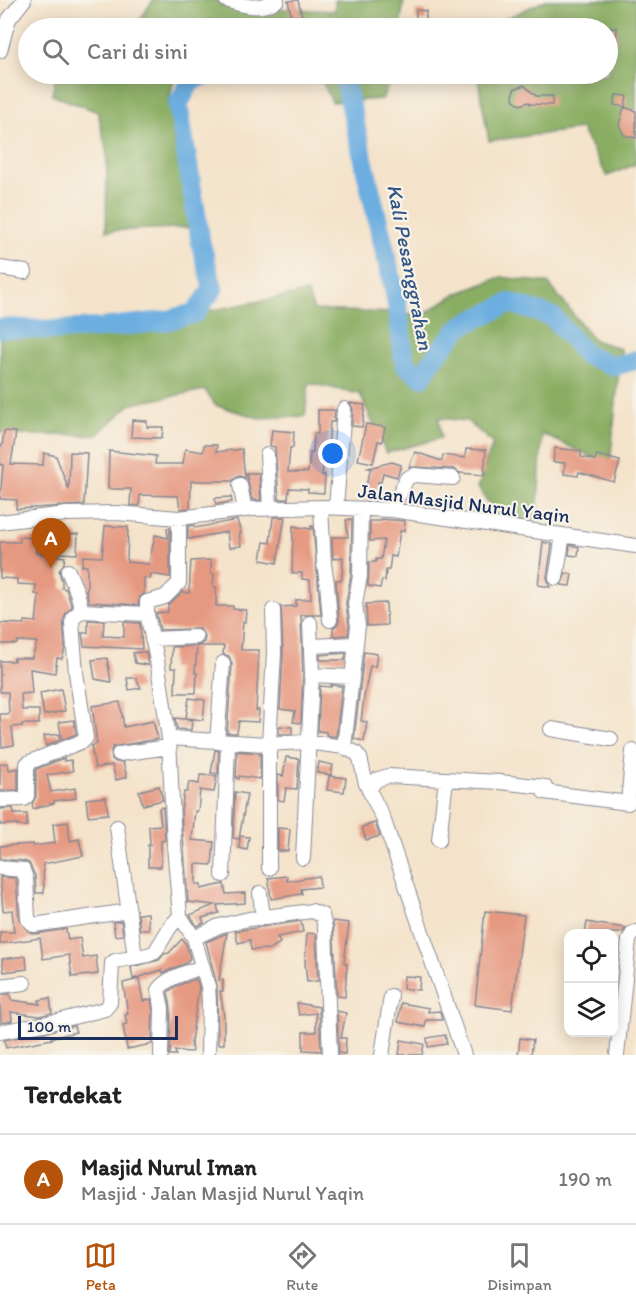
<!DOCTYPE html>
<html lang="id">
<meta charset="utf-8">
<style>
body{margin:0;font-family:Itim,sans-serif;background:#f2f2f2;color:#222}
.controls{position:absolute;right:18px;bottom:18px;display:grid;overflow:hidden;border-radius:12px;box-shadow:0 3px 15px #0003}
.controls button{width:54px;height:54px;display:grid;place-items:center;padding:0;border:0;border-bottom:2px solid #e0e0e0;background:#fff;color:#222;font:30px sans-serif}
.scale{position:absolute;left:18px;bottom:15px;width:160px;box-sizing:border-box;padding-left:6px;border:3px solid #1b2f5e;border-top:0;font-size:16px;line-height:21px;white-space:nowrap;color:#1b2f5e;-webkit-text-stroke:4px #f7f3e8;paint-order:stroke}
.you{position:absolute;left:333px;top:454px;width:21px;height:21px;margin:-15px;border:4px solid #fff;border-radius:50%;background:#1a73e8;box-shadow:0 0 0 9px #1a73e833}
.badge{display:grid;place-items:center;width:39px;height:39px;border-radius:50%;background:#b45309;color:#fff;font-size:20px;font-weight:700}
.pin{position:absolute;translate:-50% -50px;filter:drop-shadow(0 2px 3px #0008)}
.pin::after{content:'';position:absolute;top:32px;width:21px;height:18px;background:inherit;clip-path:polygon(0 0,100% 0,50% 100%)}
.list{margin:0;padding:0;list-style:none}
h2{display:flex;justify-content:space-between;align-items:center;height:78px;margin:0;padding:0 24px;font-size:26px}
h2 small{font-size:20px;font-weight:400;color:#767676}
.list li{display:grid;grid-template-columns:39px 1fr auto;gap:18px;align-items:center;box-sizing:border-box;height:90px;padding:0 24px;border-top:2px solid #e0e0e0}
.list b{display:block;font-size:22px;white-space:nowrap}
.list p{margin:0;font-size:20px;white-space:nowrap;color:#767676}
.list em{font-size:20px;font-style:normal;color:#767676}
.icon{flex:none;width:33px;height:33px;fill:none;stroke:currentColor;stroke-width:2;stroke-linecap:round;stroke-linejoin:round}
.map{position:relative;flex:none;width:636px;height:1055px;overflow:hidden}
.search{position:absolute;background:#fff;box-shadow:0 3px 15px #0003;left:18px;right:18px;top:18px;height:66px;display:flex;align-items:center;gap:15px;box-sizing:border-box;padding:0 21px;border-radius:33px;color:#767676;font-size:22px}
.sheet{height:168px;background:#fff}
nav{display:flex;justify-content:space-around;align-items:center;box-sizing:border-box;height:84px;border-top:2px solid #e0e0e0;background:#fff;font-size:16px;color:#767676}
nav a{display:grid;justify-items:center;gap:3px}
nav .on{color:#b45309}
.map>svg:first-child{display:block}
.forest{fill:#89ad62;stroke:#526e60;stroke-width:1.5}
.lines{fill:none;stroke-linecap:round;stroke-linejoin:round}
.river{stroke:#6caee0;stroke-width:20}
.building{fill:#e69981}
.minor-casing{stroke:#888994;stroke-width:16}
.minor{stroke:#fff;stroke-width:14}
.labels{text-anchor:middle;stroke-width:4.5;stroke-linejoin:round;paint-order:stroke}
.street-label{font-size:20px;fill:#1b2f5e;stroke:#f7f3e8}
.water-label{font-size:21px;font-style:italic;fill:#335585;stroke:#f7f3e8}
</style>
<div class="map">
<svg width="636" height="1055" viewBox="0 0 636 1055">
<rect width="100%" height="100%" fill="#f7f3e8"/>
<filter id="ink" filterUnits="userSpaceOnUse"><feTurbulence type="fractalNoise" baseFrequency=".0167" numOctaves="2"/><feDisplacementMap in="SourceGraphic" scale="12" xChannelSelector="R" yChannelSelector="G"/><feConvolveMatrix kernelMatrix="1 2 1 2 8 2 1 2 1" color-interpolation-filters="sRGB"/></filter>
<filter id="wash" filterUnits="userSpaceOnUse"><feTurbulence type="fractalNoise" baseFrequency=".008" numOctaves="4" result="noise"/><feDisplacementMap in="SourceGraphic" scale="24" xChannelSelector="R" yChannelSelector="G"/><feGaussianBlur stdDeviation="1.35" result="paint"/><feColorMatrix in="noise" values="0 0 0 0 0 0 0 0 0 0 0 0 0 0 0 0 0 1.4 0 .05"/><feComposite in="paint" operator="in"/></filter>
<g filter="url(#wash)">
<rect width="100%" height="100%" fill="#f4e3ca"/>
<!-- forest -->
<path class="forest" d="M153 0H221L220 6 335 11V0H404L400 28H135Z
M546 0H636V164L607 176 581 129 489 141 477 74H608V28H485Z
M56 74H182L174 80 168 103 185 134 198 227 106 231 107 154 98 112 52 95Z
M319 74H393L382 99 332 102Z
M501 277 548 283 594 340 621 349 610 465 542 434 537 521 499 520 478 487 493 443 467 421 439 418 441 438 386 453 360 394 309 383 305 416 259 418 215 405 205 390 131 404 97 435H18L0 432V330L116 329 307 292 314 310 424 314 454 295Z"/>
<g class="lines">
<!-- river -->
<path class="river" d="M343 74 396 298 405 364 422 377 435 356 461 326 510 303 553 317 586 355 615 366 636 360
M0 328 56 330 101 328 165 321 195 313 213 289 201 244 178 104 191 81 208 74"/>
</g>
<g id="blocks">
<!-- building -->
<path class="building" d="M298 0 304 25 290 28 287 15 291 14 288 1Z
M416 10 426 11V21L416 20Z
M608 28H617L616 43H608Z
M524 85 536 96H553L552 105 530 104 529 102 520 105 513 99 514 89Z
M616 95 627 96 625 107 614 105Z
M624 107 636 111V138L624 135 619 125Z
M350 403 365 405 362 427 352 426 353 409Z
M318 410H335L334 422H330L328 449H325L322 475H325L324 493 308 492V489L289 488 288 499H279L275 447 270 446 272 430 294 432 293 448H290L288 472H308L310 453H313L314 434H318Z
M132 420 147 421V427H163L162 438 131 437Z
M366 424 385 427 382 442 378 441 373 463 358 460Z
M4 431 16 432 11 464 43 465 44 453 56 456 69 490 70 452 87 453 84 505 16 509 17 500 0 499 3 465H0V446H2Z
M204 445H217L216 452 242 449 245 478 239 476 232 481H191L190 508 180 509 178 496 140 495 139 506 130 505 131 489H108L109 451 156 456 155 464H183L185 449 203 452Z
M555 448 581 451V457L595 460 597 455 620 461 614 482 579 472 578 476 564 474 565 463 553 462Z
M466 449 486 450 484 475 460 473 454 469 409 467 415 452 442 461 443 455 465 458Z
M392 462 401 465 397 477 383 473 381 482H378V500H367V481L371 469 368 468Z
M246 473H259L261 500H252Z
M231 497 232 502 216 504 215 498Z
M273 517H285L277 563 261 560 264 542 270 543Z
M352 519 351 575 346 603 349 626 348 635 333 636V628L338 624 339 620 336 580H342L343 557 333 559 332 537H348L346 520Z
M381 519 405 521 404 531H400L396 557 391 556 389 570H386L385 581 382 580 380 588 368 586 369 562H376V559H381L384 540 370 541V521H381Z
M237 520 241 533H239L241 546 229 548 227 532 188 539V526L194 525 195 528Z
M105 526 128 527 127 562 149 564 155 535 168 538 167 528H170V577L151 574 150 579 144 578V594L140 597 138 605 89 602 86 590H87V566H82L83 556 102 557Z
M293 526 311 529V526H313L321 615H301L303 675 301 723 293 722 295 711 280 709 283 653 281 607 296 606V600L311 599 310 580 302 579V573H292Z
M60 534H78L77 554 59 553Z
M20 537 37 538 36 553 65 557 64 563 59 571 62 581V588L66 589 72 607 66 613 63 621 65 648 62 659 57 658 55 673 30 669 32 693 21 694 22 710H39V724H22V726L12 727 14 745 2 747 0 714H9L8 692H0V661H14V658H32L37 642 17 641V644H0V623L24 624 25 621 36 622 39 595 35 594 36 585 17 584V579L0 578V542H20Z
M543 542 552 544 547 577 550 587 538 585Z
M570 545 579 547 578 556 569 555Z
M211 560V574H214L213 587H216V606H233V609L246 610 245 622H243L241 650H259L256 710H259L258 722 239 721 237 733H227L232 664 229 656 223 654 224 646H197L204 642 205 637 200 629 160 630 156 613 168 612V605L182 592 189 593 191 561Z
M566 573 572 574 570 586 561 585Z
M386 603 387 625 367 626 366 604Z
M88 620 104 621 103 636 124 637V622L140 623 142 649 84 646 82 633H88Z
M197 646 195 673H197L196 693H175L176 668H171L172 647Z
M141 652H146L148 665 135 663 133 653Z
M364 652 377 654 375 667 370 666 364 697 361 721 367 722 364 741 354 739Z
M346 653 345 660H320V655Z
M107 658 111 682 95 679 92 660Z
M127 678H136L141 688 129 690Z
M331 685 342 686 336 737 326 735V732L318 731 320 686 331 687Z
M61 689 65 711 44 715 40 693Z
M189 698 205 700 203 720 186 718Z
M120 702 124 727 153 721 158 739 113 747 111 751 112 759 116 762H123L127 777 116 780 112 765 95 768 91 746 97 744 92 706Z
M175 718 192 720 191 730 177 729Z
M74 720 76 734 62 740 59 722Z
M279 726 292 727V734H279Z
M59 734 60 740 46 746 44 736Z
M215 750 219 751 218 774 211 773Z
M237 751 260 753V779L239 776V779L236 778Z
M286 757 299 759 297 789 286 788 284 801 278 800V775L283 776Z
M64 758V761L71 760 73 771 47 775 51 792 75 788 76 798 54 801V803L33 809 32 804 36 796V769Z
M319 762 333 765 331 775 317 773Z
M8 763 9 770 18 768V790L0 791V764Z
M200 775 217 776 214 792 200 790 198 811H195L192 840 214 842 212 865 196 864V884H201V889L224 884 226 894 245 893V903L217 905 219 913 202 918 204 923 197 926 190 915 214 905 188 902 181 811 184 792H187L189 782 199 784Z
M329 776 346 778 344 792 327 790Z
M159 786 163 800 143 805 139 791Z
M235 792 247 794 239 839 233 838Z
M106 797 108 814 88 816 86 799Z
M163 807 165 840 161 841V867H148V845H150L149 826 161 825 159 808Z
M13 808 14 814H27V826H17V824L0 825V809Z
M68 822 70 841 79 839 83 856 43 864 44 893H36L35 876 29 863 24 861 0 859V846L33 844V846L55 843 53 824Z
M375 823 380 836 366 840 362 827Z
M278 828 290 829 288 851H278Z
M240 836 249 837 247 850 239 848Z
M287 876V881L319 876 320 887 301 889 302 894 271 899 268 878Z
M0 877 16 878 19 919 28 931 35 934 66 929 68 940 80 938 83 958 96 956 98 974 72 977 69 955 43 959 40 938 0 944V932H14L12 910 3 911Z
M485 911 524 915 512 1010 475 1005Z
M148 913 149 930H140L138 914Z
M121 921 123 935 115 936 113 922Z
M301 921 303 932 277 937 280 943 270 949 251 950 250 940 238 943 235 931Z
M333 921 349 923 344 963 347 964 345 997 337 996Z
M587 922 598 924 626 928 622 933H585Z
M227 933 219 980H223V991H220L224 1016V1044H218L217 985 206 942Z
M307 933 316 934 318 981 307 982 305 962Z
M182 939 186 944 190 958 186 963 163 973 162 970 133 979 131 967 159 960 164 954 169 953Z
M26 956 27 969 4 972 2 959Z
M404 976 420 977 419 990 403 989Z
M139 979 143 1001 151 999 153 1009 152 1044 127 1049 123 1025 127 1024 125 1015 128 1014 123 983Z
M196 979 199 987 191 1042 192 1052 175 1051 176 1055H170L171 1008 168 992 176 986Z
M10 994 11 1000 40 1004 39 1000 50 998 52 1013 39 1016 11 1012 12 1021 1 1023 0 995Z
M297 1003 319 1007 321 1051 303 1050V1032H316V1013L299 1015Z
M401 1003 429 1008 428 1012 440 1011 442 1020H426L425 1027 398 1022Z
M337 1011 346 1013 341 1038H346L345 1054 339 1053Z
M74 1026 76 1032 51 1038 52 1039 6 1048 4 1040Z
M445 1035 447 1044 428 1047 427 1038Z
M520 1038 533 1040 531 1055H518Z
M401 1040 424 1044 422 1055H399Z"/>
</g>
</g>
<g filter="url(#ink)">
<use href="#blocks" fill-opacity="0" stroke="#888994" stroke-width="1.5"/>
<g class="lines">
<defs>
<path id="minor" d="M226 0C243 6 260 11 277 0
M0 31 5 32 9 19 24 0
M0 51 5 32
M0 268 25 272
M267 455 270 508
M240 485 245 510
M321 507 324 564 327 583 330 620
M336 507 344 409
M392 510 407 478 414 475 453 478
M179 518V583L165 597 147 602V614L157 660 169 738 174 845 180 916 194 938 208 986 209 1002 208 1055
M0 522 66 514 117 513 179 518 253 509 321 507 392 510 636 546
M68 571 77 592 82 611
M556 578 563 535
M152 639 196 637
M312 646 355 644
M312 675 351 677
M551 729 611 739
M169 738 265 744 307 742 344 747 356 753 360 758 366 784 383 818 464 1055
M217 742 223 663
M344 747 358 626 355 604 360 576 361 509
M119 754 169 747
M369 790 376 780 388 776 500 782 545 787
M544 792 628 803 633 751
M0 800 24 799 27 796V764L30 762 83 741 86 738 76 673 72 623 74 616 82 611 147 614
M117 827 135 957
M439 840 446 779
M303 858 312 675 310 623
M0 868 23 870 26 879 28 919 34 925 129 911
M269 868V744L274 653 273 610
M223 875 228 743
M260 893 263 918
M194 938 219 926 249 919 312 911 322 915 325 928 330 1055
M0 986 24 983
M0 1032 54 1022 105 1009 110 1003 112 963 115 961 148 955 155 952 170 927 180 916
M161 1055 162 1008 158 990C167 977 188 972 203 967
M382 1055 391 996
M617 1055 629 940 633 933 636 932"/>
</defs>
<!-- minor casing -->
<use href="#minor" class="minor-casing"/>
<!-- minor -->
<use href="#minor" class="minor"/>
</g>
</g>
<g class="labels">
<!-- street labels -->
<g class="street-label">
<text transform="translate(464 503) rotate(7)" y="7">Jalan Masjid Nurul Yaqin</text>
</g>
<!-- water labels -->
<g class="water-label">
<text transform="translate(410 267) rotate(79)" y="7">Kali Pesanggrahan</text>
</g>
</g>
</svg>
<div class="controls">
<button><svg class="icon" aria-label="locate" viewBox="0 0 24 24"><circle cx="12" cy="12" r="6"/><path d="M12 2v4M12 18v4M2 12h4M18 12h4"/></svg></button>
<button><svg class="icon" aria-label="layers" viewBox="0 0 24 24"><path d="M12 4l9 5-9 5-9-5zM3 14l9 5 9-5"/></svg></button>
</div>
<div class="scale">100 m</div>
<div class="you"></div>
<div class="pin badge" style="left:51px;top:568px">A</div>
<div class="search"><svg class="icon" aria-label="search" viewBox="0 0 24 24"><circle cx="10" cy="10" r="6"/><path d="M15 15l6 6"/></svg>Cari di sini</div>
</div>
<section class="sheet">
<h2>Terdekat<small></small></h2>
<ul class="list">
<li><span class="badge">A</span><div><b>Masjid Nurul Iman</b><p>Masjid · Jalan Masjid Nurul Yaqin</p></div><em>190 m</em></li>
</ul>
</section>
<nav>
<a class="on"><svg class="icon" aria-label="map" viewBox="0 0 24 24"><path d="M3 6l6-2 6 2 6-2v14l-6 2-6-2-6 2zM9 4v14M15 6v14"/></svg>Peta</a>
<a><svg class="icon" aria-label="directions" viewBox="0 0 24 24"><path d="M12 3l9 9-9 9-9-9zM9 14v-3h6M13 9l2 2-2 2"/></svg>Rute</a>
<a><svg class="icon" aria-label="saved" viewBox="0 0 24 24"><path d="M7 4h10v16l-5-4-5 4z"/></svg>Disimpan</a>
</nav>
